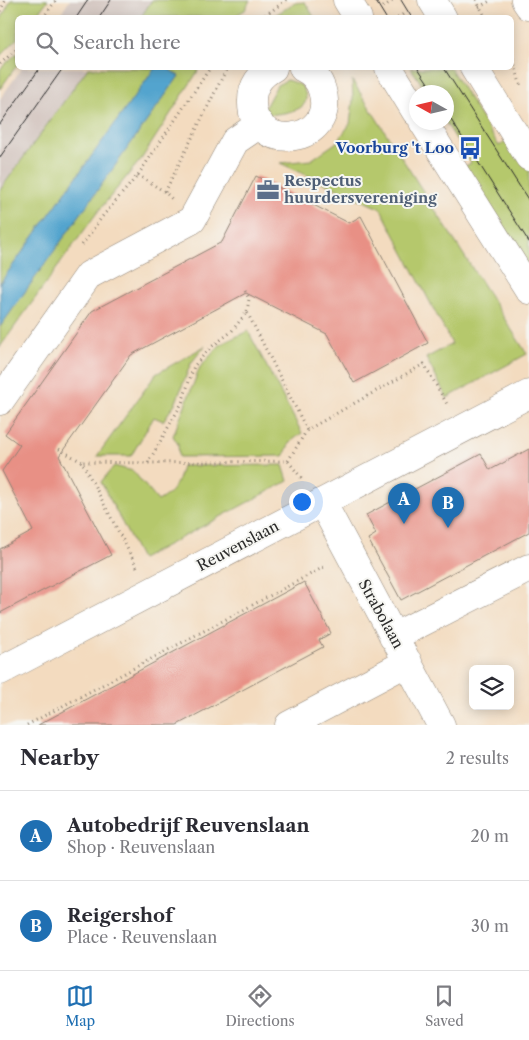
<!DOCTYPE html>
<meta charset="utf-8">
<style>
body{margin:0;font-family:"Libre Caslon Text",serif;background:#f2f2f3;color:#2b2b33}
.controls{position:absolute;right:15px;bottom:15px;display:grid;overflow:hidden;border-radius:8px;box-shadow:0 2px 12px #0003}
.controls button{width:45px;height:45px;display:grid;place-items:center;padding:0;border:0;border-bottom:1px solid #e1e1e2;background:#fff;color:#2b2b33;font:25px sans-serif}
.compass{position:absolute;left:409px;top:85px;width:45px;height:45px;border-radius:50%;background:#fff;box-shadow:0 2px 12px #0003;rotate:278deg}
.you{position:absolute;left:301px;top:501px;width:18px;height:18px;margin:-12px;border:4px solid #fff;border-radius:50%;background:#1a73e8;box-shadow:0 0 0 8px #1a73e833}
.badge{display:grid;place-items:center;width:32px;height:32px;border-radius:50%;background:#1f6fb2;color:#fff;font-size:16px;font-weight:700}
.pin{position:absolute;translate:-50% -41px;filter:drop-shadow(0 1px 2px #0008)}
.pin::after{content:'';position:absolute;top:26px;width:18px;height:15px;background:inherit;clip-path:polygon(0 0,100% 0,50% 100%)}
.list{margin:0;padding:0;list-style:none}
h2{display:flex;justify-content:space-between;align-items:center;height:65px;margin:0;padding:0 20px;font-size:21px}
h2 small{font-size:16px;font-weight:400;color:#7c7c81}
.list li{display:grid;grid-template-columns:32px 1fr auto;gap:15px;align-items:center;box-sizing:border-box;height:90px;padding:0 20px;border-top:1px solid #e1e1e2}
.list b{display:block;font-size:19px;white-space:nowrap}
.list p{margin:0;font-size:16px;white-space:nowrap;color:#7c7c81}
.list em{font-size:16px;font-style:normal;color:#7c7c81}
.icon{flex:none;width:28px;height:28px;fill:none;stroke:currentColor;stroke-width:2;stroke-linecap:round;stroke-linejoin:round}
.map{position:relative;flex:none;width:529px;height:725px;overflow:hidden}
.search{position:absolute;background:#fff;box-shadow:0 2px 12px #0003;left:15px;right:15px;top:15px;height:55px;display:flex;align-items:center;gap:12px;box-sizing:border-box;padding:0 18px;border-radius:8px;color:#7c7c81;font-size:19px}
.sheet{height:245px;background:#fff}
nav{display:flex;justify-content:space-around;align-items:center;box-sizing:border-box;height:70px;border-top:1px solid #e1e1e2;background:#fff;font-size:14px;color:#7c7c81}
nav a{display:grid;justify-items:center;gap:2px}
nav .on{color:#1f6fb2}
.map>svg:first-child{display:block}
.industrial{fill:#cfc0ba}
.green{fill:#b5c86c;stroke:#707a4c}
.water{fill:#53a4ce;stroke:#3f687c}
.building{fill:#e89085}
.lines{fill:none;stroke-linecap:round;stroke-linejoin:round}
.minor-casing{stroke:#8f8375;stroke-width:29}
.major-casing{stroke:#8f8375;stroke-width:29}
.path{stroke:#8f8375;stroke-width:3;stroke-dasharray:1 4;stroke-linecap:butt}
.minor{stroke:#fff;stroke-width:28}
.major{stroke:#fff;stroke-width:28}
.tram{stroke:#2b2b2b;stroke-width:1}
.labels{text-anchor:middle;stroke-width:4;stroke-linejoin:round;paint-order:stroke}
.transit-label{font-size:15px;font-weight:bold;fill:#164399;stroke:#f6f6f2;text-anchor:end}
.service-label{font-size:15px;font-weight:bold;fill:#4e5e75;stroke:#f6f6f2;text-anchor:start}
.street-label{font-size:15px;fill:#2b2b2b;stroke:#f6f6f2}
</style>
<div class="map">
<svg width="529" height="725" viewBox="0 0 529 725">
<rect width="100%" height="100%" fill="#f6f6f2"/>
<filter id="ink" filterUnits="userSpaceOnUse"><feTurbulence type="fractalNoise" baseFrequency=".02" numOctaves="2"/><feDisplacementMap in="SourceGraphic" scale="10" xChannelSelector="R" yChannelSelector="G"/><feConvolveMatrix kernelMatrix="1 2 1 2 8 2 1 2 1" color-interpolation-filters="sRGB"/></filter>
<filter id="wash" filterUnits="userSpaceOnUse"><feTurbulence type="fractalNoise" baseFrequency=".0096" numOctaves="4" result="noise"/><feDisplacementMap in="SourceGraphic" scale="20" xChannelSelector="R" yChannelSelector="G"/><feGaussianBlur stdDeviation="1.12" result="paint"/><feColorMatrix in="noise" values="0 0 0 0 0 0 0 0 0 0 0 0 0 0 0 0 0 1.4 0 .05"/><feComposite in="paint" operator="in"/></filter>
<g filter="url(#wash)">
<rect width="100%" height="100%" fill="#f3dbbf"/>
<!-- industrial -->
<path class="industrial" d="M70 0H152L141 17H58Z
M22 68H88L0 190V99Z"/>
<!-- green -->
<path class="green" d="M11 0H48L35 17 18 18 17 39 0 56V21Z
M152 0H250L245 10 233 17H141Z
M305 2 314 17H272L295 3Z
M17 53V65L0 89V69Z
M88 68H155L0 283V190Z
M167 68H200L142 158 96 214 0 347V327L179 76Z
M411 68H450L499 146 509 139 529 170V272L462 168 471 163 446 123V92H427Z
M287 80 301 85C319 112 284 113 267 115L264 109 277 85Z
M352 80 527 354 447 398 426 358 452 344 381 209 280 163 311 160 337 142 350 124 353 100Z
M248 331 302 433 290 442 284 456 179 457 178 444 173 436 200 367 221 344Z
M205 346 191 363 176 402 163 421 154 417 131 456H97L156 374Z
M283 465 288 481 141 559 101 482 114 466 133 471 158 501C174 492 178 483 182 466Z"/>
<!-- water -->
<path class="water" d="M155 68H167L179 76 0 327V283Z"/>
<g id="blocks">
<!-- building -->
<path class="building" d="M256 176 349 223 361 216 428 343 354 383 327 334 246 293 131 355 59 456 111 555 0 613V549L33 531 2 471 20 445 5 434 92 311 222 242Z
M529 449V532L401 600 368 539 376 534 366 515 481 454 490 470Z
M304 582 331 633 319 640 323 647 289 665 177 725H38Z"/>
</g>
</g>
<g filter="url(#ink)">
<use href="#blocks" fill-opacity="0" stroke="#8f8375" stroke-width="1"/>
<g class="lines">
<defs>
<path id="minor" d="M525 0 529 6
M273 68C260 75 252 86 252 101 250 155 339 145 322 90 319 80 312 72 303 68
M0 401 89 275 192 220 235 141 260 124
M322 502 441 725
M393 637 529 568
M0 671 529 394
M289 725 408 662"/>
<path id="major" d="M347 0 358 18
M432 0 443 18
M389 68 416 112
M474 68 529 157
M423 122 529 290"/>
</defs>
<!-- minor casing -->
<use href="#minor" class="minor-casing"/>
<!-- major casing -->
<use href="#major" class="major-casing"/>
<!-- path -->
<path class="path" d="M476 0 486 18
M383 7 394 0
M479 7 492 0
M0 11 6 0
M43 18 56 0
M261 18 287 0
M398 18 406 12
M512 55 521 87
M0 64 18 48
M138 175 165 192 172 199
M165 192 227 68
M82 245 102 217 138 175 210 68
M245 291 249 299 247 312
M59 449 82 462
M288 461 307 430 424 364 447 404
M148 463 182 403 194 366 210 348 231 332 247 312 307 430
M137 567 82 462 148 463 288 461 303 480
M27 725 324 567"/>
<!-- minor -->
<use href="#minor" class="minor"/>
<!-- major -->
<use href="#major" class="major"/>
<!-- tram -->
<path class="tram" d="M375 0 386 18
M401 0 412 18
M76 18 88 0
M99 18 111 0
M418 68 434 92
M444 68 529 201
M446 112 529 242
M0 124 40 68
M0 157 63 68"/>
</g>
</g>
<!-- icons -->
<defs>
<symbol id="bus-bare" viewBox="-9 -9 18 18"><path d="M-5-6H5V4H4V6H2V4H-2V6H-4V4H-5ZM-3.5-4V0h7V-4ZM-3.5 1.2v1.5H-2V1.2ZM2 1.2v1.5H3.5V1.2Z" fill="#1a4fb4" stroke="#f6f6f2" stroke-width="2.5" paint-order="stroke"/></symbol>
<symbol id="office-bare" viewBox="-9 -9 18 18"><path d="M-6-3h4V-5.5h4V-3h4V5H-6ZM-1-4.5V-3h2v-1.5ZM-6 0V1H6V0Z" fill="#5c6f8a" stroke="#f6f6f2" stroke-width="2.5" paint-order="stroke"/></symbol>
</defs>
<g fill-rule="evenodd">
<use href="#bus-bare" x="454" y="132" width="32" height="32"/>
<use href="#office-bare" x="252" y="174" width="32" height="32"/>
</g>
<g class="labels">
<!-- transit labels -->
<g class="transit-label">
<text x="454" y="153">Voorburg 't Loo</text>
</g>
<!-- service labels -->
<g class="service-label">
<text x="284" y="186">Respectus<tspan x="284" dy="17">huurdersvereniging</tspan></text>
</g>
<!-- street labels -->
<g class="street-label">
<text transform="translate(238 546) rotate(-28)" y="5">Reuvenslaan</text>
<text transform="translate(381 614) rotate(61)" y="5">Strabolaan</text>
</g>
</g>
</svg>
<div class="controls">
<button><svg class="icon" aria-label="layers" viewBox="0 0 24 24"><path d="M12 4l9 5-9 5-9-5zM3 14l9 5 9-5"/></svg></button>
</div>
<svg class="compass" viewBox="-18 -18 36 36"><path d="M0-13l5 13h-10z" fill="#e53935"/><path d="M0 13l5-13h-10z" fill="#7c7c81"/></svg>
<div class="you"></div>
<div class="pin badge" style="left:404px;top:524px">A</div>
<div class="pin badge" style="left:448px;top:528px">B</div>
<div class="search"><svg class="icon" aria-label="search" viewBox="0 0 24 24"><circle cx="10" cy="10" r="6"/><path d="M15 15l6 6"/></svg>Search here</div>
</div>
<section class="sheet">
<h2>Nearby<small>2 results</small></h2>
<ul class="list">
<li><span class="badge">A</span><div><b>Autobedrijf Reuvenslaan</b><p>Shop · Reuvenslaan</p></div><em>20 m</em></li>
<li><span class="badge">B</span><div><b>Reigershof</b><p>Place · Reuvenslaan</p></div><em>30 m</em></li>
</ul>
</section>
<nav>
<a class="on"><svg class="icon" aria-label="map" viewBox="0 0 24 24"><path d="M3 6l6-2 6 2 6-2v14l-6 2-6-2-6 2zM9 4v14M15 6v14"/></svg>Map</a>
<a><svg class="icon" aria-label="directions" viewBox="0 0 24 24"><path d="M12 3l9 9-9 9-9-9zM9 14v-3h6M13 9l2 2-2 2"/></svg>Directions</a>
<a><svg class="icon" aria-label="saved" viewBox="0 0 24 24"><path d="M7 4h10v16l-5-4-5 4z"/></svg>Saved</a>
</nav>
